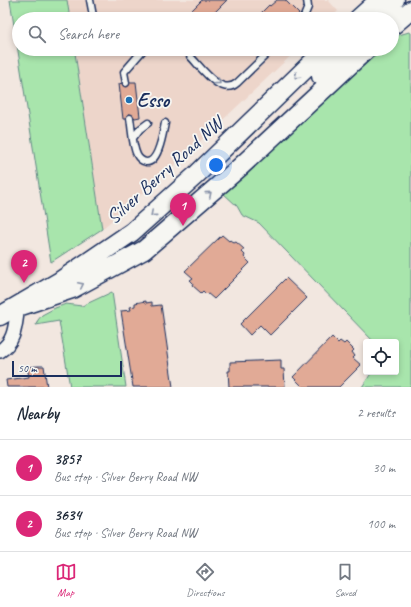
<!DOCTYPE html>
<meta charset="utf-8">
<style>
body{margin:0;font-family:Caveat,sans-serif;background:#f6f6f7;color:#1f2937}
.controls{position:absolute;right:12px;bottom:12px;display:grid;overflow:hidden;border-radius:4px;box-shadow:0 2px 6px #0003}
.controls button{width:36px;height:36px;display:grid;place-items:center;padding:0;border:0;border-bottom:1px solid #e0e1e3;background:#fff;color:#1f2937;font:20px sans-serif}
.scale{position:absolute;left:12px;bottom:10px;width:110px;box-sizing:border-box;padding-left:4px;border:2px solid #1b2f5e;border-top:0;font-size:11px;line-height:14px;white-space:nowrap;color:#1b2f5e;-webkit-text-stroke:3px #f6f6f2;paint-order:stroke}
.you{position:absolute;left:216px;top:165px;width:14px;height:14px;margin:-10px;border:3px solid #fff;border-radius:50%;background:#1a73e8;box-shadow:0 0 0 6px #1a73e833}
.badge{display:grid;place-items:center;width:26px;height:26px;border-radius:50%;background:#db2777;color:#fff;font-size:13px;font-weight:700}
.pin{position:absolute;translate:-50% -33px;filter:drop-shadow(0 1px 2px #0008)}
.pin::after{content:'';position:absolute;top:21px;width:14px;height:12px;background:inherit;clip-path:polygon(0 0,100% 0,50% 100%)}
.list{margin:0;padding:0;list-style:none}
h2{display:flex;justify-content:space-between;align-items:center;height:52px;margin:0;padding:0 16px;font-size:17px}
h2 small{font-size:13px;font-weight:400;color:#747a83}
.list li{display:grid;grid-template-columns:26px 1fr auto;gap:12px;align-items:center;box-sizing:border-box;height:56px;padding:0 16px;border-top:1px solid #e0e1e3}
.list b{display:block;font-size:15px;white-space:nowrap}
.list p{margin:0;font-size:13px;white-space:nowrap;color:#747a83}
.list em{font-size:13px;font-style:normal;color:#747a83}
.icon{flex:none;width:22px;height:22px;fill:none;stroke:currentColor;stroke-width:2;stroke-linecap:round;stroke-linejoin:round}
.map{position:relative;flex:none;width:411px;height:387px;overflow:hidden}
.search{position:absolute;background:#fff;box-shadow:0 2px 6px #0003;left:12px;right:12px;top:12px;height:44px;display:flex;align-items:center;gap:10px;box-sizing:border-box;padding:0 14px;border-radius:22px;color:#747a83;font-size:15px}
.sheet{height:164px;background:#fff}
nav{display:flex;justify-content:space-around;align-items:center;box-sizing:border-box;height:56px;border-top:1px solid #e0e1e3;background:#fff;font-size:11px;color:#747a83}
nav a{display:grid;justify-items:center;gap:2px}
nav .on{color:#db2777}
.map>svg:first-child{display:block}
.built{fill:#edd5ca}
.green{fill:#a8e5ac;stroke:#628a85}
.building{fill:#e1aa96;stroke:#1b2f5e}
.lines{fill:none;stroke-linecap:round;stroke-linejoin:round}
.lane-casing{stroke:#1b2f5e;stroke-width:9}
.street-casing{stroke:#1b2f5e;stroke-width:16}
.secondary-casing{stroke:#1b2f5e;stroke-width:21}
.lane{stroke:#f6f6f2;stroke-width:6}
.street{stroke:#f6f6f2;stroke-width:13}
.secondary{stroke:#f6f6f2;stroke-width:18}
.oneway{stroke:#8892a8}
.poi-dot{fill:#1f6fb2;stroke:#f6f6f2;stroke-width:1.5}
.labels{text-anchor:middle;stroke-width:3.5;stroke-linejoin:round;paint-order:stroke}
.poi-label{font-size:20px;font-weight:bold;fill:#1b2f5e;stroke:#f6f6f2;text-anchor:start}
.street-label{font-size:20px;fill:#1b2f5e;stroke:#f6f6f2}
</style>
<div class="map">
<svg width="411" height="387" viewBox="0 0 411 387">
<rect width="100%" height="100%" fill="#f2e7e0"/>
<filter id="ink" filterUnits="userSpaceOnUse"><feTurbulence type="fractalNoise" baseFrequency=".025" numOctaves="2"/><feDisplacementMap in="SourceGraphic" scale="8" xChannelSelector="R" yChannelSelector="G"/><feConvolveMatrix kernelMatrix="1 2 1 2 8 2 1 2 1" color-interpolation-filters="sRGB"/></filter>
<g filter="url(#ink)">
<!-- built -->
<path class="built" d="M67 0H328L338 11 330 19H70Z
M75 49H298L176 164 102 229Z"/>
<!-- green -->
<path class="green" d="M10 0H67L70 19H19V49H75V53L102 229 51 262Z
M409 32 411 33V387H362L372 372H396V342H374L259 223 242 215 237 206 223 193 378 49H392V37Z
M112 292 126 387H70L59 321 36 325 38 320 42 315 55 308 66 304 82 306Z"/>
<!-- building -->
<path class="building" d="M202 0H227L208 19H199L191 11Z
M277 0H285L300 15 299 19H255L269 5 270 6Z
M130 82H136L140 117 135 118 130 114 127 115 126 119H123L119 84 122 83 126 87Z
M222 235 229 241 230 240 234 243 236 242 244 249 242 252 245 255 244 257 250 263 214 299 207 293 206 294 203 291 201 293 192 285 193 283 190 280 193 278 185 271Z
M286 278 307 298 270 335 260 325 250 335 240 324Z
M146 301V303L152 302V306L161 305 173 387H133L121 311 131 310 130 307 135 306V303Z
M332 337 338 343 340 341 344 344 346 342 354 350 352 352 355 356 353 358 361 365 339 387H303L293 377Z
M281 360V369H284L285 387H229L228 371H230V362Z
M38 366H44L47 387H7L6 380 29 377 27 367Z"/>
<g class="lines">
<defs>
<path id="lane" d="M90 0 93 16 96 19
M303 19 308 7 307 0
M190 56C201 67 221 97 237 83L272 49
M126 83 124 72 144 49
M130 118C132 129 132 145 137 155 139 159 142 161 146 162 159 163 163 132 165 123
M133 138 140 129 148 123"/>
<path id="street" d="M0 351C16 341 15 324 18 307"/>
<path id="secondary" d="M358 19 379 0
M376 19 395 0
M392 26 411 10
M321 76 347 49
M18 307 72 289 144 250 239 168 367 49
M0 316 60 281 132 232 195 176 326 49"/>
</defs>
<!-- lane casing -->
<use href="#lane" class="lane-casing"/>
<!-- street casing -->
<use href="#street" class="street-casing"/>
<!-- secondary casing -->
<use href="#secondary" class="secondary-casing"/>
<!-- lane -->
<use href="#lane" class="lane"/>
<!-- street -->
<use href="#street" class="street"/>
<!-- secondary -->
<use href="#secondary" class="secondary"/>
</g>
<!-- one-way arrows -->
<defs><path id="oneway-chevron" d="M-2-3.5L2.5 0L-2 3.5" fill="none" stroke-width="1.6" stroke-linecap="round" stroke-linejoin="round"/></defs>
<g class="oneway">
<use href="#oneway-chevron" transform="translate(297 76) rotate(137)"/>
<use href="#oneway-chevron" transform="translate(218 82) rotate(36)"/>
<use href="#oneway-chevron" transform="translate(209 194) rotate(-41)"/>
<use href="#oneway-chevron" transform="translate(153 214) rotate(139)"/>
<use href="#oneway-chevron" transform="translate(81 285) rotate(-26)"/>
</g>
</g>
<!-- markers -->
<circle class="poi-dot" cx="129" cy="100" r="4"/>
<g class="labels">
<!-- poi labels -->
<g class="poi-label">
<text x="137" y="107">Esso</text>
</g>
<!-- street labels -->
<g class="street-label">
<text transform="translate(164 170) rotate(-42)" y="7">Silver Berry Road NW</text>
</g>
</g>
</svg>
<div class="controls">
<button><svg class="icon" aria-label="locate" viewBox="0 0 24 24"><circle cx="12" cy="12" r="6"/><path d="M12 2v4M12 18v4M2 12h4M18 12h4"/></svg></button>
</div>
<div class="scale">50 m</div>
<div class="you"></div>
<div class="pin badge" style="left:183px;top:226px">1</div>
<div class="pin badge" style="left:24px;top:283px">2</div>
<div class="search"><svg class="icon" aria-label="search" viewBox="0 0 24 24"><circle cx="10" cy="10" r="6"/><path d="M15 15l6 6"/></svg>Search here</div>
</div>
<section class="sheet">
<h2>Nearby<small>2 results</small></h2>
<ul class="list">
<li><span class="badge">1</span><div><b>3857</b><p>Bus stop · Silver Berry Road NW</p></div><em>30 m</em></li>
<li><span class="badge">2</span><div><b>3634</b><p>Bus stop · Silver Berry Road NW</p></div><em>100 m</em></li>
</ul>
</section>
<nav>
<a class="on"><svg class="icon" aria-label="map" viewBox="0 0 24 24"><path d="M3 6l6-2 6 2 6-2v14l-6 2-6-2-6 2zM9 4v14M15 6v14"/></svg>Map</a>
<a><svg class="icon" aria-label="directions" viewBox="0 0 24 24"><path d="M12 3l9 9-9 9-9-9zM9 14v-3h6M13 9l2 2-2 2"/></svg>Directions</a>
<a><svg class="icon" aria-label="saved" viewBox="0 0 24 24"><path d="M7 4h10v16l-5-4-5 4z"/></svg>Saved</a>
</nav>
